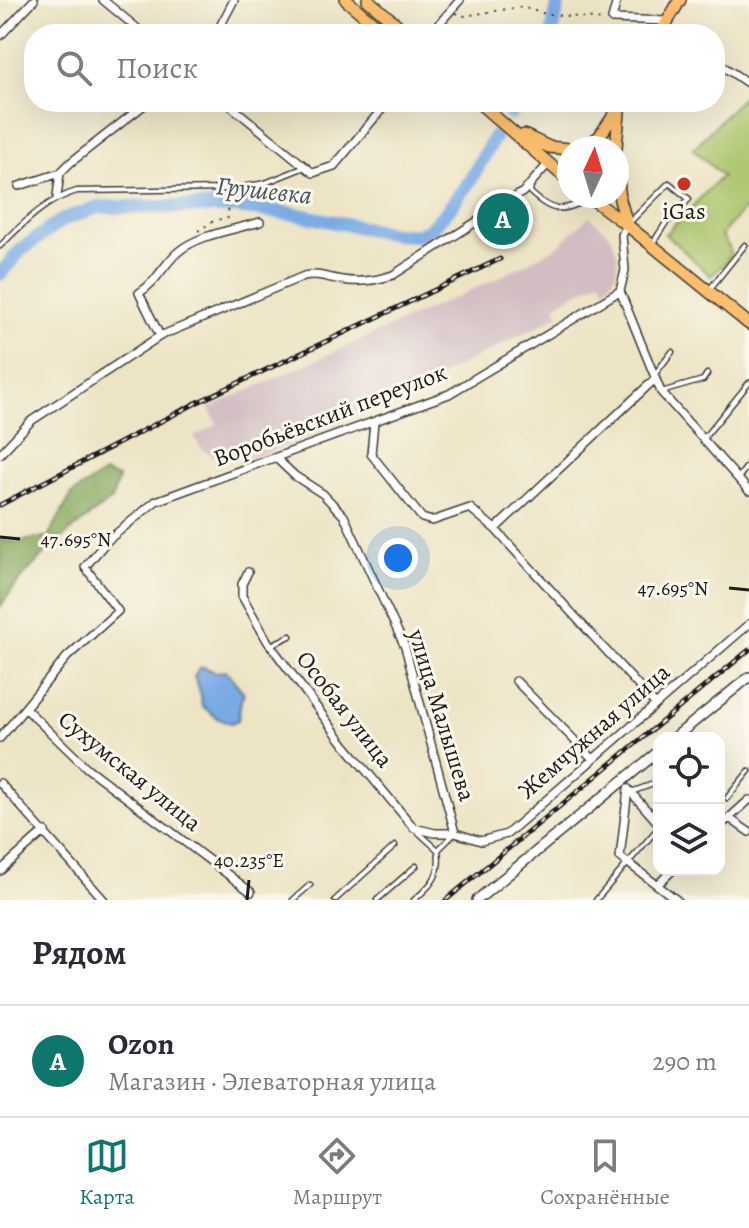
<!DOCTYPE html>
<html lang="ru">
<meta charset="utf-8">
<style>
body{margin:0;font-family:Alegreya,serif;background:#f7f7f7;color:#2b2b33}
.controls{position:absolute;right:24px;bottom:24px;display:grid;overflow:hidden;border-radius:16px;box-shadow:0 8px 32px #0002}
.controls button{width:72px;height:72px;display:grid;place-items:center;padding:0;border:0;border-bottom:2px solid #e1e1e2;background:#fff;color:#2b2b33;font:40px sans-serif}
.compass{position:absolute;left:557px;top:136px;width:72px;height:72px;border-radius:50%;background:#fff;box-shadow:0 8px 32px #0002;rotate:4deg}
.you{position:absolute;left:398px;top:558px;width:28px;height:28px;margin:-20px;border:6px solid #fff;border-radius:50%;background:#1a73e8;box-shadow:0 0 0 12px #1a73e833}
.badge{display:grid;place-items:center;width:52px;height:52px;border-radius:50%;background:#0f766e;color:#fff;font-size:26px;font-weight:700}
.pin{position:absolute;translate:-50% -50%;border:4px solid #fff;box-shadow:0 2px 8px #0006}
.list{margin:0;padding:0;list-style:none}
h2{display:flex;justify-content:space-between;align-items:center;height:104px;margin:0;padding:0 32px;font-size:34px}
h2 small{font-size:26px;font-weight:400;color:#7c7c81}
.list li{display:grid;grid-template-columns:52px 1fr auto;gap:24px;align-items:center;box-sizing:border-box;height:112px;padding:0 32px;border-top:2px solid #e1e1e2}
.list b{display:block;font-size:30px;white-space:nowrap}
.list p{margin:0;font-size:26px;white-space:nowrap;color:#7c7c81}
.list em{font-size:26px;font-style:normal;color:#7c7c81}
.icon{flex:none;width:44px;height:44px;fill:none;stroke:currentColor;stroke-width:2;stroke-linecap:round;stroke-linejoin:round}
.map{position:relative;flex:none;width:749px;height:900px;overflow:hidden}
.search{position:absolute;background:#fff;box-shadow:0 8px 32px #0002;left:24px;right:24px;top:24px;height:88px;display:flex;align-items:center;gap:20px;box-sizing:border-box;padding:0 28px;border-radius:32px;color:#7c7c81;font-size:30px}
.sheet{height:216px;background:#fff}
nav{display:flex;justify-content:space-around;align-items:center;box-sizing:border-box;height:112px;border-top:2px solid #e1e1e2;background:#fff;font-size:22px;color:#7c7c81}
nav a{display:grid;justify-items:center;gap:4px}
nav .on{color:#0f766e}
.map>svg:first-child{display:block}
.industrial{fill:#d2bec2}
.green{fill:#a9c369;stroke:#627042;stroke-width:2}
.forest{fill:#86a95d;stroke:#51623c;stroke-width:2}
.water{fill:#79aae4;stroke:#4a6380;stroke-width:2}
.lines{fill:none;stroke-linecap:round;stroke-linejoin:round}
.river{stroke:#79aae4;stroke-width:14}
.service-casing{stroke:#3b3a35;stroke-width:7}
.minor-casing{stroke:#3b3a35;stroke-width:10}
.tertiary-casing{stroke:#3b3a35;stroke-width:12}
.primary-casing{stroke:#3b3a35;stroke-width:14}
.path{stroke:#3b3a35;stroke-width:2;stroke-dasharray:2 6;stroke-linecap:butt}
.service{stroke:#fff;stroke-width:4}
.minor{stroke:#fff;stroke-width:7}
.tertiary{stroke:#fff;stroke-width:9}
.primary{stroke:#fbbe6e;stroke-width:11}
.rail-casing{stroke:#1c1c1c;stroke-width:5}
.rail{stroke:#fbf7ec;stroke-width:2;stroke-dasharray:6;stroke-linecap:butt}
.ticks{fill:none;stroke:#1c1c1c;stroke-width:3}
.poi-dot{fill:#c8321e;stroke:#fbf7ec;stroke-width:3}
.labels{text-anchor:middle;stroke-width:6;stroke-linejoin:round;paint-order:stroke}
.poi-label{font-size:24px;fill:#1c1c1c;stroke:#fbf7ec}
.street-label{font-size:24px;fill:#1c1c1c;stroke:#fbf7ec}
.water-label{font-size:26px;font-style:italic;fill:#41556c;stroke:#fbf7ec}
.ticks-label{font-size:20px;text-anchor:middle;fill:#1c1c1c;stroke:#fbf7ec;stroke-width:6;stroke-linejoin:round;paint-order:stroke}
</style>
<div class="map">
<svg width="749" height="900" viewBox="0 0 749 900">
<rect width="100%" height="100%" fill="#fbf7ec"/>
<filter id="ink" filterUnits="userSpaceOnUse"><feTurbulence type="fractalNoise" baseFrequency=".0125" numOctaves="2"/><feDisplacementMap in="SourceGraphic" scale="16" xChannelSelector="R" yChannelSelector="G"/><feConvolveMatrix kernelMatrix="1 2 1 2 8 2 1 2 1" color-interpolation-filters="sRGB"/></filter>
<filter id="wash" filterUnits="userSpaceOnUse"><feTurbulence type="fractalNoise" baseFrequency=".006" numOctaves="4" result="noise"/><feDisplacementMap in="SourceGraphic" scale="32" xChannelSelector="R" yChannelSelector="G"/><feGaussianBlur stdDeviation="1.8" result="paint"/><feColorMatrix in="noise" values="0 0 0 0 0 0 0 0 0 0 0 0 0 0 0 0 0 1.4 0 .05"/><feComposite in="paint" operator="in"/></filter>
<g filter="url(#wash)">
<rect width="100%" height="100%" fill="#ede4c5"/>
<!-- industrial -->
<path class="industrial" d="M589 216 612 237 618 257 616 273 606 289 601 280 555 305 559 315 393 400 251 460 246 449 219 460 201 448 194 437 217 425 209 408 498 278 557 247Z"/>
<!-- green -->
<path class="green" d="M747 92 749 213 744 209 721 235 729 247 730 255 726 262 711 276 665 234 722 176 693 149Z"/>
<!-- forest -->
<path class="forest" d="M104 473 118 478 112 500C69 530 29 563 0 607V540L15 542 48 537 72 494Z"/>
<!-- water -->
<path class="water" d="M203 667 216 672 226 671 244 693 241 700 238 720 231 723 219 719 202 706 199 688 194 677 199 668Z"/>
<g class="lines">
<!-- river -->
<path class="river" d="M552 34 559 0
M511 114 517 102
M0 274 21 250 62 220 98 207H236L295 214 394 234 417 235 430 229 448 210 471 179 495 136"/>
</g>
</g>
<g filter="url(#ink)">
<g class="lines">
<defs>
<path id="service" d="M531 186 530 192C552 213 560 212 588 200
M629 223 669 183 689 199 665 224 653 243
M0 246C24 223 45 200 77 191L230 189 265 183 305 167
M709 290 745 245
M655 374 672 352
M661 392 703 380 707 374
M703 439 749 383
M738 478 749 464
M271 645 290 636
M631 792 659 782
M727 798 749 771
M651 814 659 803
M416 830 438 850
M293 900 310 885
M335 900 395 846
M377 900 416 866
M414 900C432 885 442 874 438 850L454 834
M596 900 659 827"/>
<path id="minor" d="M103 0 144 34
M617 0 612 19 668 21
M664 27 674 34
M216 34 234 0
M430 34 460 0
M0 36 34 0
M715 61 749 84
M226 102 313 173 334 166 388 102
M19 186 60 173
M57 196 60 173 70 163 148 102
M620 291 661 392 749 491
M160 336 139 293C157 282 163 265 178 252 199 234 234 230 260 222
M374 422 371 454 422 518 432 521 470 508 495 529 655 704
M0 454 31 421 160 336 304 276C319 273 327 278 342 280 360 283 375 281 393 275L523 192 549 163
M277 459 295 476 323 494 344 516 405 647 455 833
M495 529 655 379
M248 572 242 584V596L268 642 344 744 414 828 435 833H455L481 841 507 834 749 624
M516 681 593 759
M25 708 87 768 251 892
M0 738 67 657 118 611 85 567 107 541 156 501 449 394 620 291 625 270 622 235 627 225
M0 783 104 900
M628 789 620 857 677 900
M628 789 659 824
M729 818 749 832
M719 827 749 800
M0 871 45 831
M657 885 673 870"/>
<path id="tertiary" d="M674 738 749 677
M477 900 659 751"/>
<path id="primary" d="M346 0 386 34
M368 0 408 34
M660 34 680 0
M478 102 569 181
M524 135 549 147 569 149
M585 146 594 145 605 148
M581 148 599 137 623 102
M616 148 619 113
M617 169 620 200 627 224
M588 196 627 225 749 324"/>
</defs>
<!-- service casing -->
<use href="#service" class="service-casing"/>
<!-- minor casing -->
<use href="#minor" class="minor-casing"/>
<!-- tertiary casing -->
<use href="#tertiary" class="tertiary-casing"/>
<!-- primary casing -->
<use href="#primary" class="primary-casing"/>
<!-- path -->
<path class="path" d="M456 13 464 16 521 7 542 13 603 20
M198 231 215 220 228 218 229 195"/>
<!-- service -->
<use href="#service" class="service"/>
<!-- minor -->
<use href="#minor" class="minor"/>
<!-- tertiary -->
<use href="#tertiary" class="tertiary"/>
<!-- primary -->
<use href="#primary" class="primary"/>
<defs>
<path id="rail" d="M0 505 196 403 500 259
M446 900 749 650"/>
</defs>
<!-- rail casing -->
<use href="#rail" class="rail-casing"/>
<!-- rail -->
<use href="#rail" class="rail"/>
</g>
</g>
<!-- ticks -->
<path class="ticks" d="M0 537 20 539M729 588 749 590M247 900 249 880"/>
<!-- markers -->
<circle class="poi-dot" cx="684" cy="184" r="8"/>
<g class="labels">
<!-- poi labels -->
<g class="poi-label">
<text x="684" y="219">iGas</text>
</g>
<!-- street labels -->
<g class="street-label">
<text transform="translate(330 415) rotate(-21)" y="8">Воробьёвский переулок</text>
<text transform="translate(345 709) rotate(52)" y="8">Особая улица</text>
<text transform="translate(442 715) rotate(73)" y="8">улица Малышева</text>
<text transform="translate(594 731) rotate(-41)" y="8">Жемчужная улица</text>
<text transform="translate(130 771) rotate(39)" y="8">Сухумская улица</text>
</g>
<!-- water labels -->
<g class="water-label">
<text transform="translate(264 190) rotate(6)" y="9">Грушевка</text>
</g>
</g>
<g class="ticks-label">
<text x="76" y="546">47.695°N</text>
<text x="673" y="595">47.695°N</text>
<text x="249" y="867">40.235°E</text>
</g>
</svg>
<div class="controls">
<button><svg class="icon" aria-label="locate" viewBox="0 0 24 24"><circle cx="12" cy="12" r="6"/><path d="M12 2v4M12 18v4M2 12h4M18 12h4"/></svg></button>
<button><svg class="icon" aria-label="layers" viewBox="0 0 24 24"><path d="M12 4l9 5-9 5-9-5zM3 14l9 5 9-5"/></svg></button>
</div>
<svg class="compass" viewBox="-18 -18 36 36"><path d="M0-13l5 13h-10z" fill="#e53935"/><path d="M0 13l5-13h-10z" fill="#7c7c81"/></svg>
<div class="you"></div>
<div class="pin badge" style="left:503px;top:219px">A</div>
<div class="search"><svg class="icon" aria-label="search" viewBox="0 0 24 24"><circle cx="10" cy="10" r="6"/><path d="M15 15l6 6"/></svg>Поиск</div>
</div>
<section class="sheet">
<h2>Рядом<small></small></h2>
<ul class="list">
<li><span class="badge">A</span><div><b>Ozon</b><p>Магазин · Элеваторная улица</p></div><em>290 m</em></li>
</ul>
</section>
<nav>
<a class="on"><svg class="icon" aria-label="map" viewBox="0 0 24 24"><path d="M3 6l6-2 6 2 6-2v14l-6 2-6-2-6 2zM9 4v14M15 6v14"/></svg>Карта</a>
<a><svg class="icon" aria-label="directions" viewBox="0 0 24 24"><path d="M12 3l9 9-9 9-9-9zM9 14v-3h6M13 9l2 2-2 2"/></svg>Маршрут</a>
<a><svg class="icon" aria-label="saved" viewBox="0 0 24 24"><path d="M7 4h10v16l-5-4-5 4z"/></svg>Сохранённые</a>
</nav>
